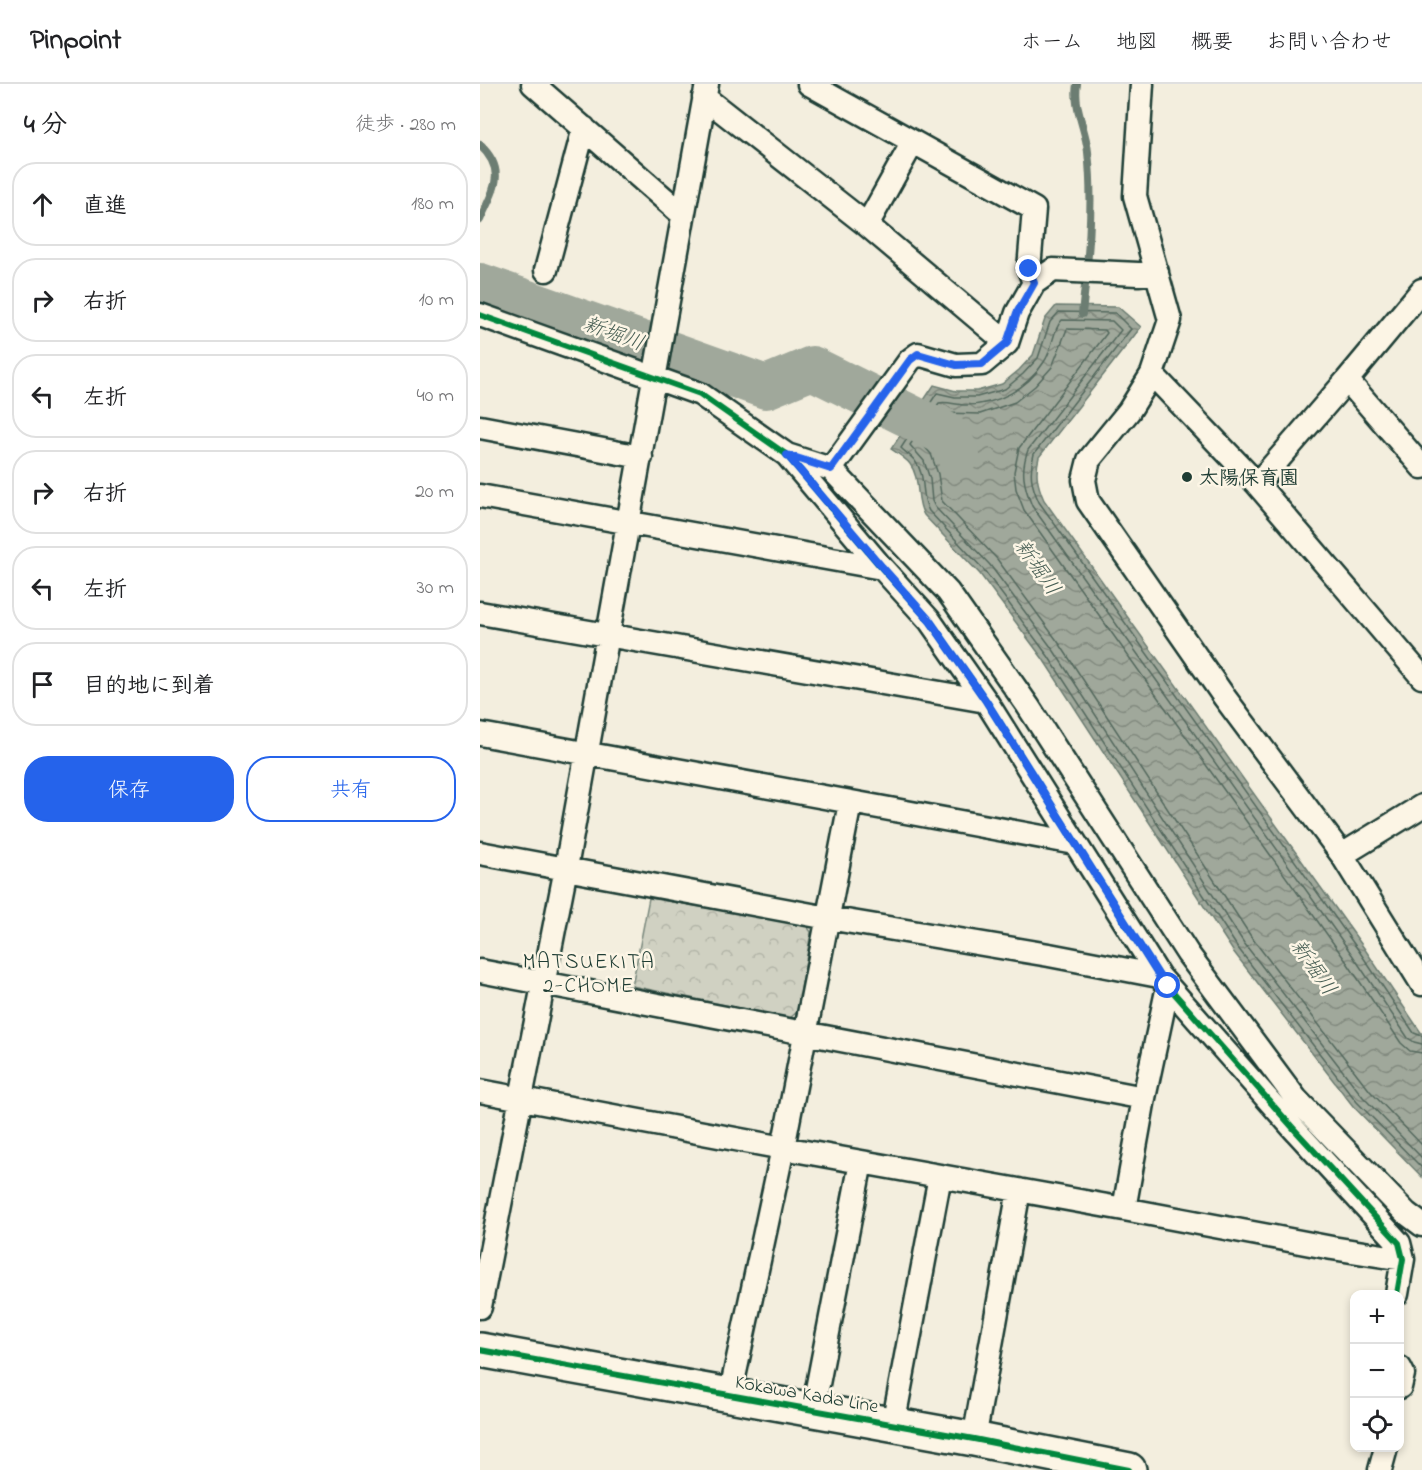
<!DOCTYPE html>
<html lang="ja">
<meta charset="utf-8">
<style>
body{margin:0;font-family:"Indie Flower","Klee One",sans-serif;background:#f6f6f6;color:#202124}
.controls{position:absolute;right:18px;bottom:18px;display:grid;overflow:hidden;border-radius:12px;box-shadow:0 3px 9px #0003}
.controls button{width:54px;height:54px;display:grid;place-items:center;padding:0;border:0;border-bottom:2px solid #e0e0e0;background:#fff;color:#202124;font:30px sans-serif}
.stop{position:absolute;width:18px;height:18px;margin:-14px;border:4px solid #2563eb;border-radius:50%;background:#fff}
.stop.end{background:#2563eb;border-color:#fff;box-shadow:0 2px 6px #0008}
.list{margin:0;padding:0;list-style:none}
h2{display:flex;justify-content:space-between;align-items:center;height:78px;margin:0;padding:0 24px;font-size:26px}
h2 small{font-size:20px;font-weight:400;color:#757577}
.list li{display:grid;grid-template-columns:39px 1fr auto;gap:18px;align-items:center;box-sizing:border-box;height:84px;margin:0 12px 12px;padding:0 12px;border:2px solid #e0e0e0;border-radius:24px}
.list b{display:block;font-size:22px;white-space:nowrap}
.list em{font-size:20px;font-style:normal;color:#757577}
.actions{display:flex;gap:12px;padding:18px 24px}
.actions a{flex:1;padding:14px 0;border:2px solid #2563eb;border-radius:24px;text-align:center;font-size:21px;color:#2563eb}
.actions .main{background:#2563eb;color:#fff}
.icon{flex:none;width:33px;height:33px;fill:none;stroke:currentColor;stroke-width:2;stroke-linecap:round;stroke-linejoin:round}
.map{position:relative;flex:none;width:942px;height:1386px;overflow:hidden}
header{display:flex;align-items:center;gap:36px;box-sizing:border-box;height:84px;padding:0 30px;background:#fff;border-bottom:2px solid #e0e0e0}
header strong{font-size:28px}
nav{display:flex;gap:33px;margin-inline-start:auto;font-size:21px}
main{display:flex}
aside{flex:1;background:#fff}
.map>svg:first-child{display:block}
.park{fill:url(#park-crowns);stroke:#78877b;stroke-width:1.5}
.water{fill:url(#water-waves);stroke:#6c7d72;stroke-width:1.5}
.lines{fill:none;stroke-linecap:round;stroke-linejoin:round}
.shore{stroke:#53685d;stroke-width:1.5}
.stream{stroke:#6c7d72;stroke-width:8}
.river{stroke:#a0a89b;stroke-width:44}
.minor-casing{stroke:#1f3d34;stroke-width:27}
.primary-casing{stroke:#1f3d34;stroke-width:38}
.minor{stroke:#fcf5e5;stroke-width:22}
.primary{stroke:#fcf5e5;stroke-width:33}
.cycleway-casing{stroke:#fcf5e5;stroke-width:10}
.cycleway{stroke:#00873e;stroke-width:6}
.route{stroke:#2563eb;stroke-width:8}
.poi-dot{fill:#1f3d34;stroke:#fcf5e5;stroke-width:2}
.labels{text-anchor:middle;stroke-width:5;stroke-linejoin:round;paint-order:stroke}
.poi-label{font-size:20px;font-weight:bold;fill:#1f3d34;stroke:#fcf5e5;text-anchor:start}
.street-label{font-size:20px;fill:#1f3d34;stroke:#fcf5e5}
.water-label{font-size:21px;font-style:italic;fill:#465d53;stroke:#fcf5e5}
.neighbourhood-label{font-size:21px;letter-spacing:1.5px;fill:#1f3d34;stroke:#fcf5e5}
</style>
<header>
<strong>Pinpoint</strong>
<nav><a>ホーム</a><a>地図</a><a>概要</a><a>お問い合わせ</a></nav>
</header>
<main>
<aside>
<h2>4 分<small>徒歩 · 280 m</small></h2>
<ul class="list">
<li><svg class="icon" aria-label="ahead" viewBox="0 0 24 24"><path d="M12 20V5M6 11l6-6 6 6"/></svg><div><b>直進</b></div><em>180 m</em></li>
<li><svg class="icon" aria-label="right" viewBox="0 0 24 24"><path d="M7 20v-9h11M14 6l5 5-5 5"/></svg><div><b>右折</b></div><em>10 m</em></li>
<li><svg class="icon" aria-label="left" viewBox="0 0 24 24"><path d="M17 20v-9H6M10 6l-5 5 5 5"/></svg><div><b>左折</b></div><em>40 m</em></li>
<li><svg class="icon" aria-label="right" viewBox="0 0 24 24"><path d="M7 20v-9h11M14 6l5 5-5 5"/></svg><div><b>右折</b></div><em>20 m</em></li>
<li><svg class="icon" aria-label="left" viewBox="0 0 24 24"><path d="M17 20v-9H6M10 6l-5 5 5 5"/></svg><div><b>左折</b></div><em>30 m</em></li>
<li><svg class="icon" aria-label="arrive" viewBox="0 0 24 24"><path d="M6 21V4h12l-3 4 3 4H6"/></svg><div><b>目的地に到着</b></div></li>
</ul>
<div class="actions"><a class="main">保存</a><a>共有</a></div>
</aside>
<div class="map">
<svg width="942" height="1386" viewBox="0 0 942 1386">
<defs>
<pattern id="park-crowns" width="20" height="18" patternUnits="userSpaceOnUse" patternTransform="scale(1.5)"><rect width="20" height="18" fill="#d0d1c2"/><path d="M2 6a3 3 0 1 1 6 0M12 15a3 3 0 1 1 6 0" fill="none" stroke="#b2b4a7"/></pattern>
<pattern id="water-waves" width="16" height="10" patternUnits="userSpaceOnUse" patternTransform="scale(1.5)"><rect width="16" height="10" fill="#a0a89b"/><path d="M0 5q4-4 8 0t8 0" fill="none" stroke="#828a7f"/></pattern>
</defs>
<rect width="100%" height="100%" fill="#f3eede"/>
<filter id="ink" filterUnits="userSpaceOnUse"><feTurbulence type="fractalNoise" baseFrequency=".0167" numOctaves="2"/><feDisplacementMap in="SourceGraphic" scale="12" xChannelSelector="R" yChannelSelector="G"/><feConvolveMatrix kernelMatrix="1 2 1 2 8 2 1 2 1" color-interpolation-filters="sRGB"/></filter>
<g filter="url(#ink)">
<!-- park -->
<path class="park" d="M169 814 326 841 331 848 317 928 310 934 152 902Z"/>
<!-- water -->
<path class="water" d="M576 222 638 223 661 243 559 373C555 389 557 400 564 416L884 864 942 950V1093L873 1022 753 867 563 575 500 490 444 431C435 415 441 395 430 380 425 374 417 369 411 365L454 301 476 307H497L522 300 539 286 553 271 565 235Z"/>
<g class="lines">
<!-- shore -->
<path class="shore" d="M942 952 934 949 879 867 559 418C551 401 549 388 554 370L651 245 635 229 579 228 570 238 558 274 543 290 525 305 497 313H475L457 309 421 364C425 368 431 372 435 377 447 392 440 412 449 427L504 486 568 572 758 864 877 1018 942 1084
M942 960 934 958 928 954 873 872 552 422C544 402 540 387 548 366L641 246 632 237 582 236C572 246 573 266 564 278 547 305 517 321 486 321 477 321 466 317 459 319L430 361 444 377 450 395 452 417 455 423 510 481 574 567 764 859 883 1013 942 1074
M942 969 930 967 921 959 866 877 544 426 536 405 534 388 539 364 627 249 625 246 587 245 572 283 555 302 535 318 500 330 463 329 442 360 451 370 458 390 462 417 517 475 581 562 772 854 890 1007 942 1061"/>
<!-- stream -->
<path class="stream" d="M597 0C593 24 606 45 608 68 614 122 608 176 602 230
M0 61C28 88 13 106 0 136"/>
<!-- river -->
<path class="river" d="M0 201 286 303 332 284 466 350 478 370"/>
<defs>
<path id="minor" d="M53 0 203 131
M329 0 554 125 549 185 554 199
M662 0 655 112 690 236 672 290 649 327 609 376 604 396 608 417 745 614 862 771 942 900
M224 13 387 141 433 58
M387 141 527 259
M66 186 104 44
M0 231 220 310 307 371 402 484 450 537 506 617 679 892 814 1045 919 1159 923 1175 917 1210
M672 290 777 400 942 593
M867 296 942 206
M0 343 161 373
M307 371 351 385 468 508 548 622 708 870 816 1015 926 1129 942 1141
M351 385 430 276 438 270 476 281 502 280 527 259 537 229 554 199 573 186 658 190 677 188
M777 400 867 296 942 383
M0 412 402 484
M0 529 506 617
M0 650 595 759
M0 769 348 834 569 871 679 892
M862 771 942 722
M0 887 664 1014
M688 902 664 1014 644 1125 852 1164 923 1175
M0 1007 303 1064 644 1125
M0 1223 86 784 227 0
M920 1284 923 1290 920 1303
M250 1312 303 1064 370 719
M333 1326 381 1078
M413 1341 460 1092
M494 1355 539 1106
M900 1386 906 1364"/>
<path id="primary" d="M0 1266 494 1355 649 1386"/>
</defs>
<!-- minor casing -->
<use href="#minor" class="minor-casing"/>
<!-- primary casing -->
<use href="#primary" class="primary-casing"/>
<!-- minor -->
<use href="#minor" class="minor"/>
<!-- primary -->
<use href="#primary" class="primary"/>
<defs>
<path id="cycleway" d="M0 231 220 310 307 371 402 484 450 537 506 617 679 892 814 1045 919 1159 923 1175 917 1210
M0 1266 494 1355 649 1386"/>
</defs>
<!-- cycleway casing -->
<use href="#cycleway" class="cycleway-casing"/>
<!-- cycleway -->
<use href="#cycleway" class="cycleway"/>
</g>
</g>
<g class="lines" filter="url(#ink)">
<!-- route -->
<path class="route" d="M549 185 554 199 537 229 527 259 502 280 476 281 438 270 430 276 351 385 307 371 402 483 450 537 506 617 679 892 688 902"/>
</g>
<!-- markers -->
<circle class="poi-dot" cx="707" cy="393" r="6"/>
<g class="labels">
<!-- poi labels -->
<g class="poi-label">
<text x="719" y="400">太陽保育園</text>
</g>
<!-- street labels -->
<g class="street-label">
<text transform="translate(327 1309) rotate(10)" y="7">Kokawa Kada Line</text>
</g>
<!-- water labels -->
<g class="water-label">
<text transform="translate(134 249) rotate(20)" y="7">新堀川</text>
<text transform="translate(558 483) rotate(55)" y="7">新堀川</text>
<text transform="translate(834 883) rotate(55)" y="7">新堀川</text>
</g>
<!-- neighbourhood labels -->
<g class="neighbourhood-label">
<text x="109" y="884">MATSUEKITA<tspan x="109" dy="24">2-CHOME</tspan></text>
</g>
</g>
</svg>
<div class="controls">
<button>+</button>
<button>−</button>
<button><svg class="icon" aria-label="locate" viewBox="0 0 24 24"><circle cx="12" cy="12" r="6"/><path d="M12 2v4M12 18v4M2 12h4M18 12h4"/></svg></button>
</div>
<div class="stop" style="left:688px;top:902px"></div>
<div class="stop end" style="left:549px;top:185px"></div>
</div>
</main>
